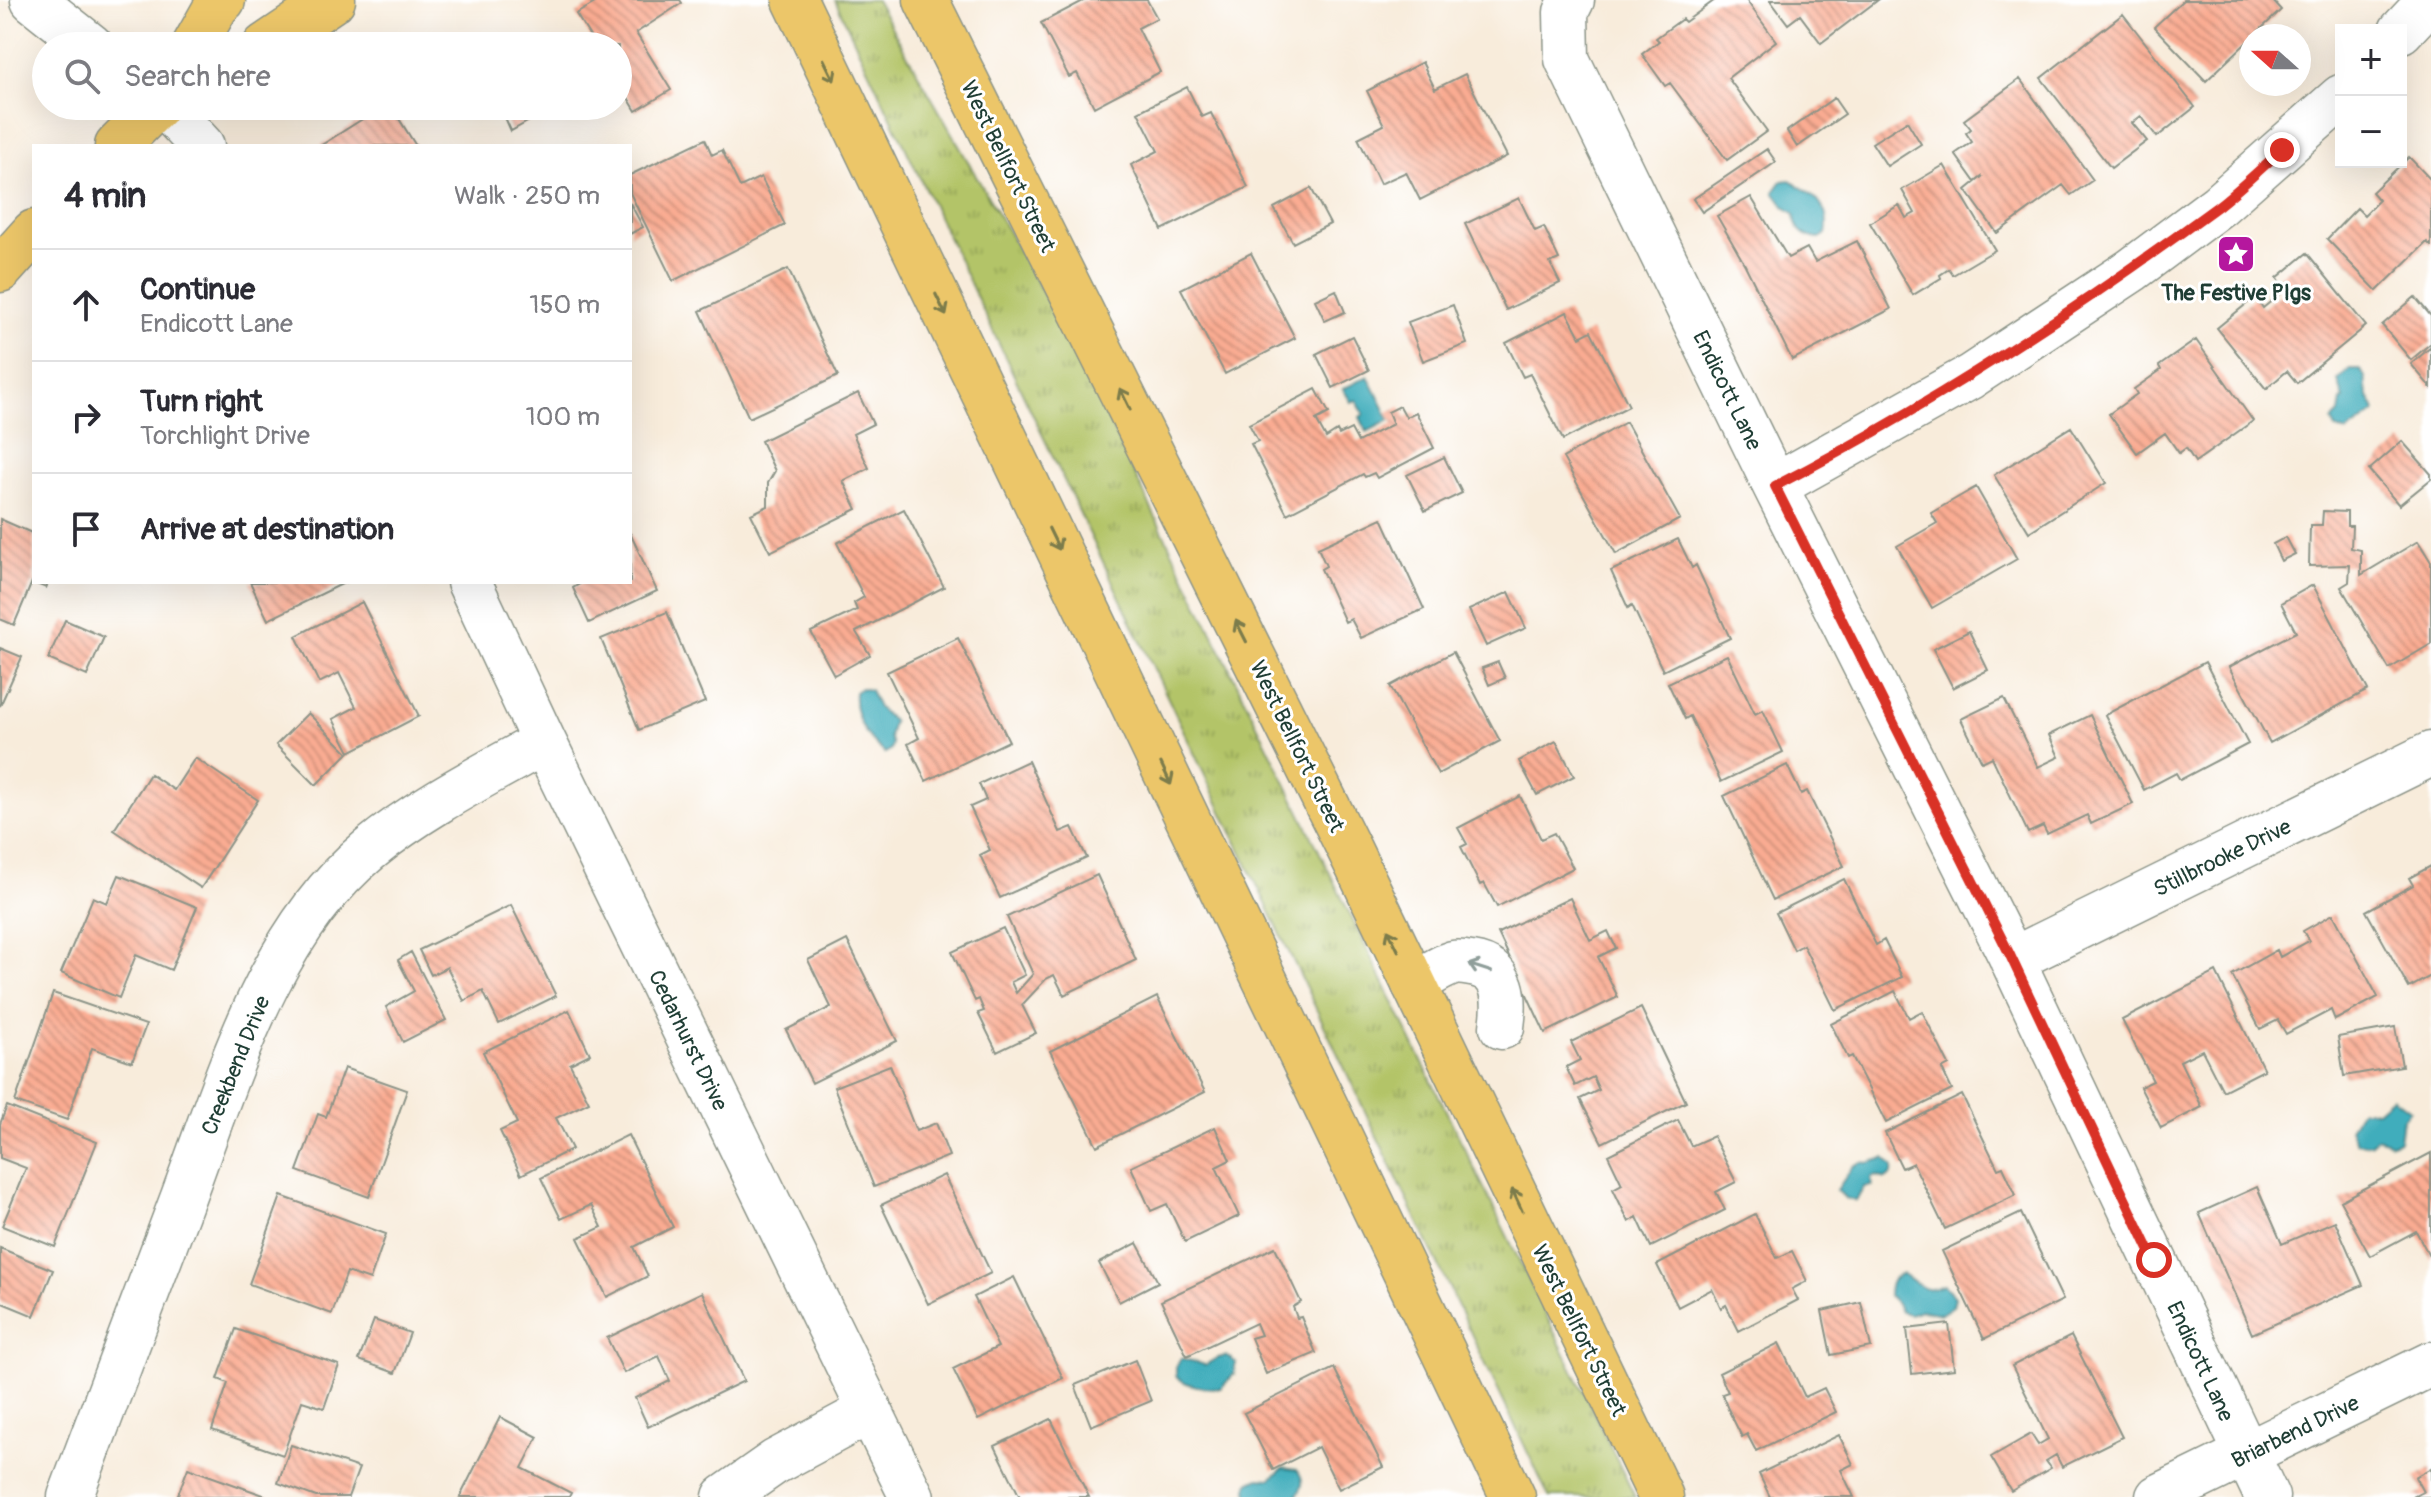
<!DOCTYPE html>
<meta charset="utf-8">
<style>
body{margin:0;font-family:Pangolin,sans-serif;background:#f7f7f7;color:#2b2b33}
.controls{position:absolute;right:24px;top:24px;display:grid;overflow:hidden;border-radius:0px;box-shadow:0 8px 32px #0002}
.controls button{width:72px;height:72px;display:grid;place-items:center;padding:0;border:0;border-bottom:2px solid #e1e1e2;background:#fff;color:#2b2b33;font:40px sans-serif}
.compass{position:absolute;left:2239px;top:24px;width:72px;height:72px;border-radius:50%;background:#fff;box-shadow:0 8px 32px #0002;rotate:291deg}
.stop{position:absolute;width:24px;height:24px;margin:-18px;border:6px solid #d93025;border-radius:50%;background:#fff}
.stop.end{background:#d93025;border-color:#fff;box-shadow:0 2px 8px #0008}
.list{margin:0;padding:0;list-style:none}
h2{display:flex;justify-content:space-between;align-items:center;height:104px;margin:0;padding:0 32px;font-size:34px}
h2 small{font-size:26px;font-weight:400;color:#7c7c81}
.list li{display:grid;grid-template-columns:52px 1fr auto;gap:24px;align-items:center;box-sizing:border-box;height:112px;padding:0 32px;border-top:2px solid #e1e1e2}
.list b{display:block;font-size:30px;white-space:nowrap}
.list p{margin:0;font-size:26px;white-space:nowrap;color:#7c7c81}
.list em{font-size:26px;font-style:normal;color:#7c7c81}
.icon{flex:none;width:44px;height:44px;fill:none;stroke:currentColor;stroke-width:2;stroke-linecap:round;stroke-linejoin:round}
.map{position:relative;flex:none;width:2431px;height:1497px;overflow:hidden}
.search{position:absolute;background:#fff;box-shadow:0 8px 32px #0002;left:32px;top:32px;width:600px;height:88px;display:flex;align-items:center;gap:20px;box-sizing:border-box;padding:0 28px;border-radius:44px;color:#7c7c81;font-size:30px}
.panel{position:absolute;background:#fff;box-shadow:0 8px 32px #0002;left:32px;top:144px;width:600px;height:440px;border-radius:0px}
.map>svg:first-child{display:block}
.grass{fill:url(#grass-tufts);stroke:#69804e;stroke-width:2}
.water{fill:#3fadbc;stroke:#2f7578;stroke-width:2}
.building{fill:url(#building-back-hatch)}
.lines{fill:none;stroke-linecap:round;stroke-linejoin:round}
.minor-casing{stroke:#8c9488;stroke-width:47}
.major-casing{stroke:#8c9488;stroke-width:47}
.minor{stroke:#fff;stroke-width:44}
.major{stroke:#ecc669;stroke-width:44}
.oneway{stroke:#7b7b4c}
.oneway2{stroke:#8f9e9a}
.route{stroke:#d93025;stroke-width:10}
.labels{text-anchor:middle;stroke-width:6;stroke-linejoin:round;paint-order:stroke}
.street-label{font-size:22px;fill:#1f3d34;stroke:#fff}
.poi-label{font-size:22px;font-weight:bold;fill:#1f3d34;stroke:#fff}
</style>
<div class="map">
<svg width="2431" height="1497" viewBox="0 0 2431 1497">
<defs>
<pattern id="grass-tufts" width="24" height="20" patternUnits="userSpaceOnUse" patternTransform="scale(2)"><rect width="24" height="20" fill="#b3c467"/><path d="M3 7l-1-3M5 7V3M7 7l1-3M15 17l-1-3M17 17v-4M19 17l1-3" fill="none" stroke="#91a056"/></pattern>
<pattern id="building-back-hatch" width="6" height="6" patternUnits="userSpaceOnUse" patternTransform="scale(2)"><rect width="6" height="6" fill="#faac92"/><path d="M-1 5l2 2M0 0l6 6M5-1l2 2" fill="none" stroke="#ca8d78"/></pattern>
</defs>
<rect width="100%" height="100%" fill="#fff"/>
<filter id="ink" filterUnits="userSpaceOnUse"><feTurbulence type="fractalNoise" baseFrequency=".0125" numOctaves="2"/><feDisplacementMap in="SourceGraphic" scale="16" xChannelSelector="R" yChannelSelector="G"/><feConvolveMatrix kernelMatrix="1 2 1 2 8 2 1 2 1" color-interpolation-filters="sRGB"/></filter>
<filter id="wash" filterUnits="userSpaceOnUse"><feTurbulence type="fractalNoise" baseFrequency=".006" numOctaves="4" result="noise"/><feDisplacementMap in="SourceGraphic" scale="32" xChannelSelector="R" yChannelSelector="G"/><feGaussianBlur stdDeviation="1.8" result="paint"/><feColorMatrix in="noise" values="0 0 0 0 0 0 0 0 0 0 0 0 0 0 0 0 0 1.4 0 .05"/><feComposite in="paint" operator="in"/></filter>
<g filter="url(#wash)">
<rect width="100%" height="100%" fill="#f8ecdb"/>
<!-- grass -->
<path class="grass" d="M835 0H876L1065 332 1635 1497H1549Z"/>
<!-- water -->
<path class="water" d="M1790 180C1812 194 1832 206 1826 234L1819 239C1803 237 1795 229 1795 214L1785 207 1774 192 1782 181Z
M2350 369H2360C2369 382 2364 381 2367 394 2369 401 2374 404 2375 412L2347 433 2336 429 2332 421 2339 414 2341 400 2344 399 2338 380Z
M1368 376 1390 420 1367 432 1360 417 1364 414 1356 400 1351 402 1343 389Z
M861 688 870 690 878 708 893 721 889 737 892 744 890 750 885 753C866 738 853 717 855 692Z
M2392 1097 2410 1110 2402 1120 2399 1140 2391 1143 2377 1138 2370 1144 2356 1142 2350 1129 2360 1110H2377Z
M1885 1158 1893 1167 1892 1174 1886 1179 1876 1176 1871 1178 1872 1186 1864 1187 1856 1201 1846 1199 1837 1190 1853 1166 1861 1162 1868 1163Z
M1901 1274C1911 1276 1921 1291 1931 1289 1936 1289 1940 1286 1944 1285L1955 1297 1953 1306 1941 1314 1921 1310 1910 1314 1901 1312 1897 1304 1889 1296C1889 1286 1891 1278 1901 1274Z
M1227 1356 1235 1362 1234 1374 1221 1388C1206 1388 1187 1387 1176 1376V1367L1181 1358 1205 1365 1217 1358Z
M1283 1468 1297 1470C1305 1480 1303 1487 1296 1497H1249L1247 1489 1249 1483 1259 1478 1270 1479Z"/>
<g id="blocks">
<!-- building -->
<path class="building" d="M600 0H680L682 3 636 33 671 90 636 111 618 81V46H596L576 14Z
M1085 0H1147L1157 18 1138 28 1160 72 1094 107 1077 73 1069 77 1041 23Z
M1715 0H1746L1776 41 1728 78 1767 131 1727 160 1670 83 1665 86 1642 54 1659 41 1656 38 1682 19 1685 22Z
M1770 0H1878L1821 43 1800 15 1788 24Z
M2183 0H2272L2281 10 2206 81 2154 27Z
M2123 14 2195 107 2157 137 2141 116 2132 123 2147 141 2111 168 2041 78Z
M1422 62 1435 89 1465 74 1507 156 1420 200 1406 172 1380 184 1358 138 1384 125 1367 91Z
M2020 79 2093 180 2071 195 2063 185 1997 233 1966 190 1983 176 1975 182 1955 154 1972 142 1966 133 1971 129 1964 120Z
M1187 87 1202 117 1211 113 1248 187 1162 230 1131 165 1158 151 1138 112Z
M1834 98 1845 114 1797 147 1787 131Z
M383 106H391L416 146H320Z
M500 106H544L547 111 511 131Z
M1907 121 1921 144 1887 166 1872 143Z
M705 139 712 155 722 150 740 187 761 177 785 225 673 281 630 193V175Z
M1767 149 1776 162 1702 212 1693 199Z
M2409 157 2431 180V246L2427 242 2377 291 2327 239 2357 208 2364 215 2379 200 2372 192Z
M1944 165 1995 250 1953 275 1949 269 1940 275 1941 278 1913 295 1870 223 1899 205 1906 218 1915 213 1902 190Z
M1311 188 1330 224 1293 243 1274 208Z
M1751 197 1788 258 1807 248 1815 262 1857 241 1891 309 1792 360 1745 265 1717 216Z
M1519 198 1535 231 1544 227 1559 259 1550 263 1560 283 1506 310 1465 224Z
M630 203 643 227 630 234Z
M1251 253 1295 338 1225 374 1181 289Z
M2307 253 2366 326 2297 383 2287 371 2266 389 2217 328 2255 297 2263 308 2286 289 2277 278Z
M788 269 838 376 749 418 700 311Z
M1336 290 1345 312 1325 321 1315 300Z
M2415 297 2431 316V343L2411 360 2382 325Z
M1453 305 1467 344 1423 361 1408 322Z
M1567 312 1580 337 1591 331 1629 406 1563 440 1530 374 1523 377 1506 343Z
M1352 336 1369 370 1333 388 1316 354Z
M2196 340 2253 421 2195 462 2186 448 2179 453 2165 433 2137 453 2109 414 2137 394 2134 389 2161 370 2159 366Z
M2431 347V388L2411 364Z
M1316 389 1329 413 1316 420 1326 438 1337 431 1339 435 1351 429 1358 442 1393 424 1388 412 1400 406 1406 417 1416 412 1434 448 1377 478 1374 473 1365 477 1363 474 1287 514 1251 444 1258 441 1249 424Z
M858 393 873 424 853 434 869 468 843 481 857 509 770 552 751 514 768 506V483L775 471 761 441Z
M1626 422 1680 519 1616 554 1563 458Z
M2071 427 2106 483 2029 532 1994 475Z
M2402 441 2431 474V479L2399 505 2369 470Z
M1444 457 1462 493 1425 511 1407 475Z
M1976 487 2017 559 1932 608 1897 546 1937 523 1931 513Z
M904 509 944 587 856 632 870 655 834 675 811 632 857 610 854 603 864 597 837 543Z
M2323 511 2347 512V526H2352L2351 548 2361 550V575L2418 541 2431 562V644L2389 669 2341 587 2349 582 2350 565 2309 566 2310 525H2322Z
M1382 518 1424 609 1361 638 1351 619 1345 622 1321 569 1326 566 1318 548Z
M0 519 34 534V582H49L46 588 32 582 14 625 0 619Z
M630 533 657 591 589 623 573 588 583 582H630Z
M2286 537 2295 554 2281 561 2273 544Z
M1678 539 1692 568 1696 565 1730 638 1663 671 1632 605 1628 608 1611 571Z
M250 582H346L268 620Z
M2313 585 2368 690 2270 743 2229 667 2296 632 2281 603Z
M1509 592 1526 628 1486 646 1469 610Z
M362 602 419 716 350 752 333 719 356 707 339 673 319 683 296 636Z
M667 612 705 702 639 730 601 639Z
M65 620 104 637 87 676 48 659Z
M1969 631 1988 670 1953 688 1933 649Z
M958 638 1009 741 926 781 908 744 919 738 887 672Z
M0 648 22 657 0 706Z
M1453 652 1500 741 1438 774 1390 686Z
M1727 655 1755 714 1763 710 1783 752 1721 782 1690 716 1685 719 1668 683Z
M1498 662 1505 678 1489 685 1482 668Z
M2205 662 2248 744 2180 780 2176 773 2144 790 2105 715Z
M2004 698 2038 767 2059 757 2049 735 2090 715 2133 804 2091 824 2087 815 2047 834 2043 826 2028 833 1992 757 1982 762 1961 719Z
M308 713 348 753 316 785 276 745Z
M1556 741 1574 776 1537 795 1519 761Z
M195 758 258 800 201 888 114 830 150 774 174 790Z
M1028 761 1060 832 1072 827 1087 858 1000 898 980 855 990 850 970 807 986 800 979 784Z
M1787 765 1801 794 1807 791 1844 866 1773 900 1724 796Z
M1520 796 1541 839 1554 833 1573 868 1497 907 1484 883 1480 885 1461 847 1467 844 1458 828Z
M2431 866V976L2409 988 2366 911 2413 885 2409 878Z
M119 875 197 907 171 970 136 955 119 998 61 973 93 897 107 903Z
M1097 875 1136 960 1064 995 1054 975 1046 979 1022 1005 1036 1033 997 1052 978 1013 984 1011 979 999 975 1001 952 952 1003 928 1025 975 1011 982 1016 993 1033 974 1007 917Z
M1844 879 1876 945 1884 940 1902 977 1835 1010 1803 945 1794 950 1776 913Z
M1570 898 1590 940 1608 931 1616 948 1598 957 1618 997 1545 1033 1498 933Z
M511 905 556 996 499 1024 483 991 464 1001 447 967 431 975 419 950Z
M2333 914 2378 997 2335 1020 2331 1010 2286 1034 2278 1020 2260 1029 2232 975 2277 950 2280 957 2309 941 2303 931Z
M847 940 897 1041 812 1083 786 1030 831 1007 808 960Z
M411 952 446 1020 403 1042 386 1007 414 991 398 960Z
M2216 972 2264 1070 2223 1091 2202 1050 2180 1061 2202 1107 2161 1128 2140 1087 2153 1081 2122 1020Z
M1895 991 1909 1018 1922 1011 1949 1065 1942 1069 1952 1090 1886 1123 1852 1056 1848 1058 1831 1024Z
M53 993 146 1025 132 1062 92 1048 67 1120 15 1102Z
M1157 997 1205 1092 1097 1146 1050 1051Z
M1641 1008 1686 1102 1602 1143 1580 1099 1599 1090 1593 1077 1575 1086 1566 1067 1580 1060 1571 1042Z
M569 1010 590 1054 570 1064 589 1102 556 1118 572 1149 521 1175 500 1131 517 1123 483 1052Z
M2395 1027 2402 1066 2344 1076 2338 1037Z
M890 1065 916 1131 936 1123 949 1156 874 1187 834 1087Z
M344 1068 407 1090 369 1197 297 1171 318 1114 326 1117Z
M1962 1095 1998 1169 2003 1167 2016 1195 1945 1229 1913 1163 1902 1168 1885 1133Z
M7 1106 97 1142 55 1247 2 1226 26 1168 0 1158V1124Z
M1678 1120 1691 1146 1713 1136 1736 1182 1716 1192 1725 1210 1651 1247 1637 1217 1629 1222 1613 1189 1622 1184 1608 1155Z
M1215 1127 1230 1160 1216 1167 1239 1216 1185 1242 1167 1204 1151 1211 1131 1167Z
M628 1135 673 1227 634 1247 648 1276 607 1297 578 1238 602 1227 591 1205 561 1219 541 1178Z
M2431 1153V1259L2416 1231 2370 1256 2340 1201Z
M944 1175 991 1273 928 1304 881 1205Z
M2257 1187 2282 1244 2335 1221 2363 1285 2252 1334 2199 1213Z
M281 1196 386 1234 370 1280 347 1272 332 1314 249 1284Z
M2021 1213 2063 1300 1984 1339 1942 1251Z
M1755 1214 1777 1258 1792 1251 1807 1281 1792 1289 1798 1300 1739 1331 1726 1305 1721 1308 1712 1289 1678 1307 1657 1265Z
M1137 1243 1158 1282 1119 1302 1099 1263Z
M1275 1247 1301 1302 1293 1307 1297 1318 1301 1317 1316 1353 1266 1374 1251 1338 1261 1335 1256 1323 1187 1356 1161 1301Z
M0 1248 53 1270 34 1316 0 1302Z
M1014 1277 1063 1378 978 1420 953 1369 998 1347 974 1297Z
M702 1292 744 1381 648 1427 635 1398 670 1381 659 1356 624 1373 607 1338Z
M1861 1302 1871 1347 1831 1355 1822 1311Z
M374 1320 410 1333 395 1373 359 1360Z
M1949 1324 1954 1369 1912 1374 1907 1329Z
M236 1329 339 1365 324 1408 302 1401 283 1455 212 1430 228 1383 218 1379Z
M2071 1336 2122 1437 2062 1467 2056 1455 2046 1461 2051 1468 2011 1491 1991 1457 2031 1434 2038 1445 2048 1439 2012 1366Z
M1779 1343 1805 1397 1824 1388 1836 1412 1756 1451 1747 1434 1742 1437 1728 1409 1722 1394 1728 1392 1719 1373Z
M1135 1360 1151 1401 1091 1426 1075 1385Z
M1334 1368 1383 1467 1339 1489 1318 1447 1273 1470 1244 1413Z
M500 1417 538 1437 522 1468 571 1493 569 1497H460Z
M1051 1419 1089 1497H1020L995 1446Z
M1839 1435 1853 1464 1841 1470 1854 1497H1770L1759 1474Z
M291 1445 359 1468 348 1497H316L278 1483Z
M188 1468 269 1497H177Z
M2431 1468V1497H2413L2423 1492 2415 1477Z"/>
</g>
</g>
<g filter="url(#ink)">
<use href="#blocks" fill-opacity="0" stroke="#8c9488" stroke-width="2"/>
<g class="lines">
<defs>
<path id="minor" d="M33 0 91 46
M1572 0 1566 12 1567 59 1775 486 2009 953 2267 1497
M2401 31 2430 0
M165 106 202 146
M1775 486 1970 377 2132 270 2219 205 2341 97
M469 582 544 742 912 1497
M2012 960 2431 754
M1414 984C1426 977 1440 967 1453 963 1458 962 1466 963 1471 964 1506 969 1506 999 1502 1027
M70 1497C108 1397 145 1297 183 1197 227 1079 268 933 369 850 421 807 485 775 544 742
M725 1497 775 1462 870 1411
M2158 1497 2431 1364"/>
<path id="major" d="M795 0 1513 1497
M926 0 1350 851 1661 1497
M194 46 217 5 223 0
M265 46 333 0
M117 146 157 106
M0 270 34 232"/>
</defs>
<!-- minor casing -->
<use href="#minor" class="minor-casing"/>
<!-- major casing -->
<use href="#major" class="major-casing"/>
<!-- minor -->
<use href="#minor" class="minor"/>
<!-- major -->
<use href="#major" class="major"/>
</g>
<!-- one-way arrows -->
<defs><path id="oneway-shaft" d="M-6 0H5M1.5-3L5.5 0L1.5 3" fill="none" stroke-width="1.6" stroke-linecap="round" stroke-linejoin="round" transform="scale(2)"/></defs>
<g class="oneway">
<use href="#oneway-shaft" transform="translate(829 70) rotate(64)"/>
<use href="#oneway-shaft" transform="translate(941 305) rotate(64)"/>
<use href="#oneway-shaft" transform="translate(1125 399) rotate(-116)"/>
<use href="#oneway-shaft" transform="translate(1054 539) rotate(64)"/>
<use href="#oneway-shaft" transform="translate(1241 631) rotate(-117)"/>
<use href="#oneway-shaft" transform="translate(1166 774) rotate(65)"/>
<use href="#oneway-shaft" transform="translate(1393 940) rotate(-116)"/>
<use href="#oneway-shaft" transform="translate(1517 1200) rotate(-115)"/>
</g>
<use class="oneway2" href="#oneway-shaft" transform="translate(1480 968) rotate(-162)"/>
</g>
<g class="lines" filter="url(#ink)">
<!-- route -->
<path class="route" d="M2154 1260 2009 953 1775 486C1931 406 2077 310 2218 206 2240 189 2261 168 2282 150"/>
</g>
<!-- icons -->
<defs>
<symbol id="sight-square" viewBox="-11 -11 22 22"><rect x="-9" y="-9" width="18" height="18" rx="4" fill="#b5179e" stroke="#fff"/><path d="M0-6L1.8-2.2L6-1.7L2.9 1.2L3.7 5.4L0 3.3L-3.7 5.4L-2.9 1.2L-6-1.7L-1.8-2.2Z" fill="#fff"/></symbol>
</defs>
<g fill-rule="evenodd">
<use href="#sight-square" x="2214" y="232" width="44" height="44"/>
</g>
<g class="labels">
<!-- street labels -->
<g class="street-label">
<text transform="translate(1009 166) rotate(64)" y="8">West Bellfort Street</text>
<text transform="translate(1728 390) rotate(64)" y="8">Endicott Lane</text>
<text transform="translate(1298 746) rotate(64)" y="8">West Bellfort Street</text>
<text transform="translate(2222 857) rotate(-26)" y="8">Stillbrooke Drive</text>
<text transform="translate(689 1040) rotate(64)" y="8">Cedarhurst Drive</text>
<text transform="translate(235 1065) rotate(-68)" y="8">Creekbend Drive</text>
<text transform="translate(1580 1330) rotate(64)" y="8">West Bellfort Street</text>
<text transform="translate(2201 1361) rotate(65)" y="8">Endicott Lane</text>
<text transform="translate(2295 1431) rotate(-26)" y="8">Briarbend Drive</text>
</g>
<!-- poi labels -->
<g class="poi-label">
<text x="2236" y="300">The Festive PIgs</text>
</g>
</g>
</svg>
<div class="controls">
<button>+</button>
<button>−</button>
</div>
<svg class="compass" viewBox="-18 -18 36 36"><path d="M0-13l5 13h-10z" fill="#e53935"/><path d="M0 13l5-13h-10z" fill="#7c7c81"/></svg>
<div class="stop" style="left:2154px;top:1260px"></div>
<div class="stop end" style="left:2282px;top:150px"></div>
<div class="search"><svg class="icon" aria-label="search" viewBox="0 0 24 24"><circle cx="10" cy="10" r="6"/><path d="M15 15l6 6"/></svg>Search here</div>
<section class="panel">
<h2>4 min<small>Walk · 250 m</small></h2>
<ul class="list">
<li><svg class="icon" aria-label="ahead" viewBox="0 0 24 24"><path d="M12 20V5M6 11l6-6 6 6"/></svg><div><b>Continue</b><p>Endicott Lane</p></div><em>150 m</em></li>
<li><svg class="icon" aria-label="right" viewBox="0 0 24 24"><path d="M7 20v-9h11M14 6l5 5-5 5"/></svg><div><b>Turn right</b><p>Torchlight Drive</p></div><em>100 m</em></li>
<li><svg class="icon" aria-label="arrive" viewBox="0 0 24 24"><path d="M6 21V4h12l-3 4 3 4H6"/></svg><div><b>Arrive at destination</b></div></li>
</ul>
</section>
</div>
